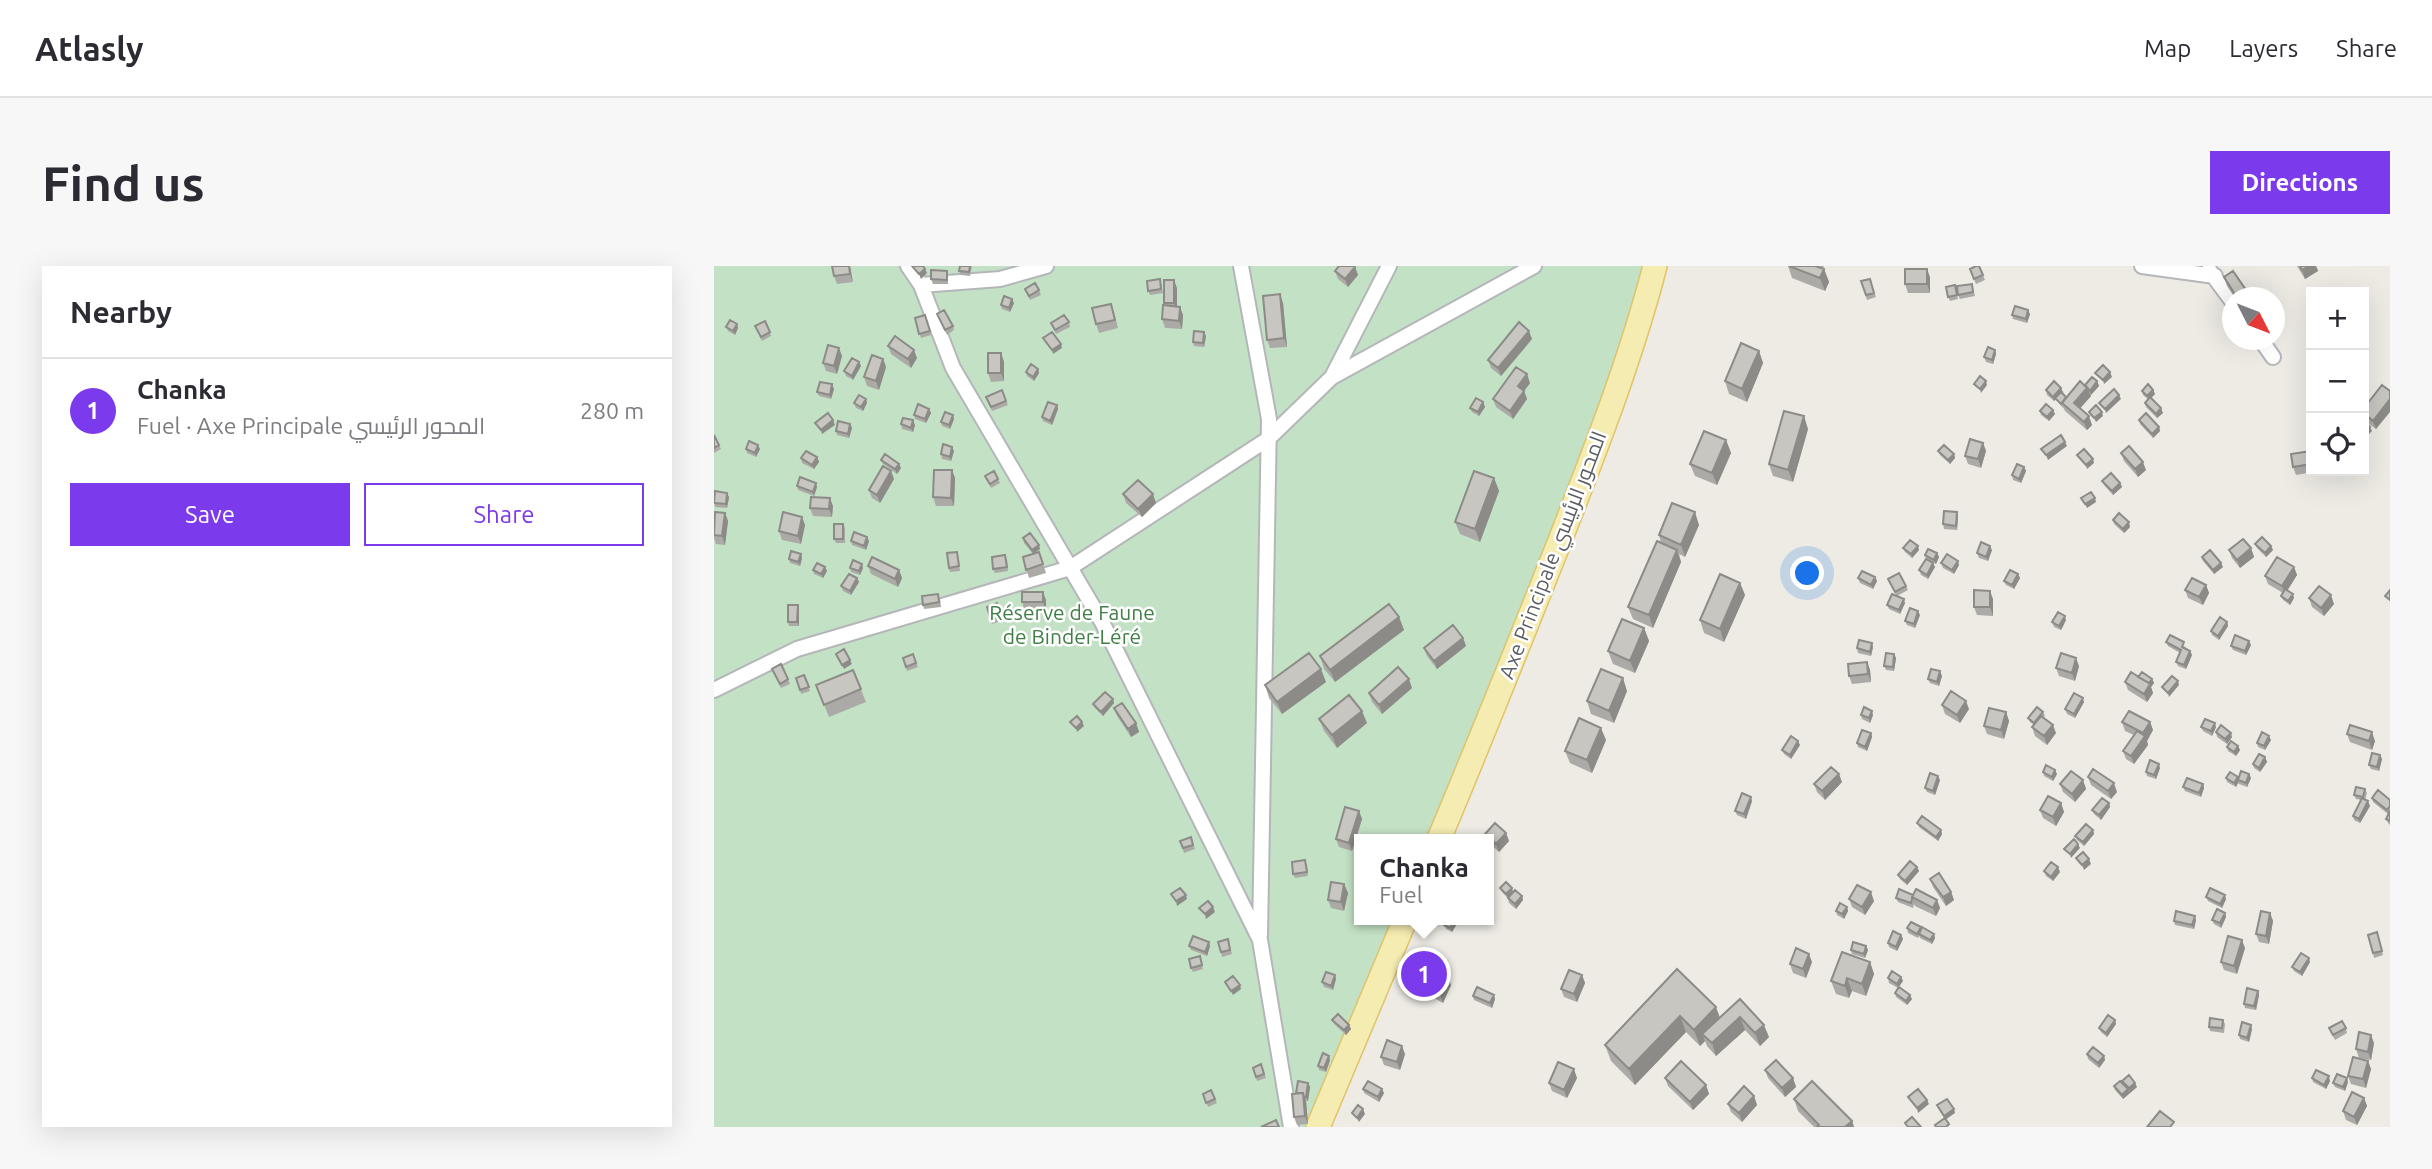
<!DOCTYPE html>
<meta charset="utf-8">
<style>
body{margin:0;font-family:Ubuntu,Cairo,sans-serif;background:#f7f7f7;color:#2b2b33}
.controls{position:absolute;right:21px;top:21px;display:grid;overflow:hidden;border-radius:0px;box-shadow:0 7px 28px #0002}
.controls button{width:63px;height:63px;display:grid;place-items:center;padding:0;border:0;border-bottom:2px solid #e1e1e2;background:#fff;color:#2b2b33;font:35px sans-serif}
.compass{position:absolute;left:1508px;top:21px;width:63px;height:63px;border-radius:50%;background:#fff;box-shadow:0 7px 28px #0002;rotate:132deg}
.you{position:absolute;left:1094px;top:308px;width:24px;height:24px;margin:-18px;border:5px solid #fff;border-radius:50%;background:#1a73e8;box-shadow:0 0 0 10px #1a73e833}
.badge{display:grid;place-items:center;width:46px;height:46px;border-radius:50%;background:#7c3aed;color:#fff;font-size:23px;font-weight:700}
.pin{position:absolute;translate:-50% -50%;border:4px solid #fff;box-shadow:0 2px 7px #0006}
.popup{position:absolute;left:640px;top:568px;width:140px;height:91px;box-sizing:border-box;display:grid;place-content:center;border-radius:0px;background:#fff;filter:drop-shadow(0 2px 5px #0005);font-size:23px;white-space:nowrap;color:#7c7c81}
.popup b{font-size:26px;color:#2b2b33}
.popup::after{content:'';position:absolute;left:50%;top:100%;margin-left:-14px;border:14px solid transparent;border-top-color:#fff}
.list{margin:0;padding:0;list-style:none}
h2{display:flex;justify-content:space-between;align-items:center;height:91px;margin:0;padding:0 28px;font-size:30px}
h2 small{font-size:23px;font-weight:400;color:#7c7c81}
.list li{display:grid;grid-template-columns:46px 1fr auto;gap:21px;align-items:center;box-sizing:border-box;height:105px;padding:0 28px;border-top:2px solid #e1e1e2}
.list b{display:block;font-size:26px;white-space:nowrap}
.list p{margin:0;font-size:23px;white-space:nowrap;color:#7c7c81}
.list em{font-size:23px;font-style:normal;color:#7c7c81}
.actions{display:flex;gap:14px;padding:21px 28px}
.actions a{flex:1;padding:16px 0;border:2px solid #7c3aed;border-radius:0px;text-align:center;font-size:24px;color:#7c3aed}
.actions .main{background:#7c3aed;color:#fff}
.icon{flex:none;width:38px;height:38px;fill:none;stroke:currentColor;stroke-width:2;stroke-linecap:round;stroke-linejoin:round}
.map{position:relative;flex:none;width:1676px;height:861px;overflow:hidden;border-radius:0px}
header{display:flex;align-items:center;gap:42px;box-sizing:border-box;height:98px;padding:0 35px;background:#fff;border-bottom:2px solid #e1e1e2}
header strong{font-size:33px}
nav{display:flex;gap:38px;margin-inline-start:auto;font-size:24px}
.intro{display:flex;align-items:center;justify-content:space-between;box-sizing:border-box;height:168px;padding:0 42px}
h1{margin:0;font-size:49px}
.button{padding:18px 32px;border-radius:0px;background:#7c3aed;color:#fff;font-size:24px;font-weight:700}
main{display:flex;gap:42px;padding:0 42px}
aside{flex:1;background:#fff;border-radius:0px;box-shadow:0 7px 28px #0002}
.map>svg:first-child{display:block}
.green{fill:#c3e1c5}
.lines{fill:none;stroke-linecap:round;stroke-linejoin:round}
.minor-casing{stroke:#b4b6b9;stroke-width:18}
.primary-casing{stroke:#e0c36a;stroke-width:26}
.minor{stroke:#fff;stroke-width:14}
.primary{stroke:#f5ecb1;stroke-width:23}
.wall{fill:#acaaa6}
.shaded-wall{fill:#8c8b87}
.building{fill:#c8c6c1;stroke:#8c8b87;stroke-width:2}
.labels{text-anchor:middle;stroke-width:5;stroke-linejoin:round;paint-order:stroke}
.street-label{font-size:21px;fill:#5c5f63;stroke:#fff}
.park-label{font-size:21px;fill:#3f7e44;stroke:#fff}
</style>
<header>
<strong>Atlasly</strong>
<nav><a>Map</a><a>Layers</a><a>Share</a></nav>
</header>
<div class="intro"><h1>Find us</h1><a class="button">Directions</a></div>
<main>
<aside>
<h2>Nearby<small></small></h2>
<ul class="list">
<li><span class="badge">1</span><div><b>Chanka</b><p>Fuel · Axe Principale المحور الرئيسي</p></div><em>280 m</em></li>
</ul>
<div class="actions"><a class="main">Save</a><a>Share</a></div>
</aside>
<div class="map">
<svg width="1676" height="861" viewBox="0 0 1676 861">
<rect width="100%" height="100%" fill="#edebe4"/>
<!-- green -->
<path class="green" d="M0 0H941L725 573H645V654H691L604 861H0Z"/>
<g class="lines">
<defs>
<path id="minor" d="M194 0 207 19 239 102 388 356 546 674 577 861
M527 0 555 153 546 669
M1428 0 1501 10
M1495 4 1518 35
M207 19 286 13 332 0
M1547 74 1559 91
M618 111 820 0
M0 424 83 383 356 302 554 173 618 111 675 0"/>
<path id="primary" d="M725 573C767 473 807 373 847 272 882 182 917 93 941 0
M604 861 691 654"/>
</defs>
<!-- minor casing -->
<use href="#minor" class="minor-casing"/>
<!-- primary casing -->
<use href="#primary" class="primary-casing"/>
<!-- minor -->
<use href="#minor" class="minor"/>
<!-- primary -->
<use href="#primary" class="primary"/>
</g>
<!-- wall -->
<path class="wall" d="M136 0 139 16 123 18 120 10Z
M258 0 256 10 247 9 245 5Z
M1074 0H1110L1109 3H1110L1115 16 1111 25 1078 12Z
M1265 0 1271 14 1262 18 1256 3Z
M1583 0H1602L1604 5 1591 13Z
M641 1 644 9 634 21 624 13 621 5Z
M233 5 234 9V18H219L217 13Z
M1216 11V27H1194L1191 18Z
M1510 11 1534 32H1521L1513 20Z
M1156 13 1162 31 1153 34 1147 15Z
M447 17 449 27 436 29 434 25Z
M1258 18 1261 30 1246 33 1244 29Z
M463 22V40L469 49 468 63 451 62 448 53 451 39 450 37Z
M311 23 325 24 327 29 316 34Z
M1242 23 1244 33 1236 35 1234 31Z
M300 37 296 46 288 43 287 39Z
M569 37 573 81 556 82 553 74Z
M400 46 404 62 385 67 382 58Z
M223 48 239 60 240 64 233 69Z
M1316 48 1313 57 1299 53 1298 49Z
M211 49 217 69 207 72 201 52Z
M355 56 356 61 342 68 337 57Z
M23 58 24 62 21 69 14 65 12 61Z
M43 65 56 66 57 70 48 75Z
M492 70 490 81 480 80 479 76Z
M818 73 787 110 777 102 774 94Z
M174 80 203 92 197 102 177 88Z
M1281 84 1282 88 1279 98 1272 96 1270 91Z
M1045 85 1049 97 1033 136 1015 128 1011 115Z
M287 87 290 96V115L277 116 274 107Z
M128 90 123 108 112 105 109 97Z
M169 93 172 101 165 124 153 120 150 111Z
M145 96 147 100 139 114 132 110 130 105Z
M324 103 325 107 320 115 313 110 312 106Z
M1383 115 1385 120 1377 129 1375 127 1377 130 1366 142 1378 159 1373 164 1351 145 1349 141V142L1342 133 1340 135 1333 129 1332 124 1349 126 1352 131 1371 119Z
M816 117 810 125 813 133 799 153 782 141 779 133Z
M1668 119 1662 163 1650 154V142Z
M120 123 117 133 105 130 103 126Z
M288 124 294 139 278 145 272 131Z
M1439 124 1441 128 1437 132 1449 147 1443 152 1432 141 1431 137 1434 133 1429 129 1428 125Z
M152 133 153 137 149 145 142 142 140 137Z
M769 136 771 141 765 150 758 146 756 142Z
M343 139 344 143 338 159 329 155 328 151Z
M215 143 217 147 212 157 201 153 200 149Z
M1339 144 1341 148 1335 155 1327 149 1326 145Z
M240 153 236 163 228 160 227 156Z
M1425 154 1445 161 1446 165 1439 172 1426 158Z
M136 158 138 162 135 172 123 169 122 165Z
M187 158 201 159 199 166 188 163Z
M1094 163 1079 216 1059 210 1055 198Z
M0 169 7 183 0 187Z
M1012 174 1017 187 1003 219 981 210 976 198Z
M1269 177 1272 185 1267 202 1254 198 1251 190Z
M32 183H46L42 191 33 187Z
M240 185 237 195 228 193 227 188Z
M1224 185 1240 188 1241 192 1236 198 1226 189Z
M1597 185V205H1605L1582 209 1579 201Z
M1407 187 1432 204 1424 211 1410 195Z
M103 191 105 196 100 203 88 197 87 192Z
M167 194 185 198 187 202 183 208 169 198Z
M1310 201 1312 205 1307 217 1299 214 1298 209Z
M238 204 241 212 240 240H222L219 231Z
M271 210 284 213 286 217 277 222Z
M780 212 785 225 766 276 746 268 741 256Z
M180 213 166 237 158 232 155 224Z
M1388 215 1406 217 1408 221 1399 229 1390 219Z
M83 220 103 221 100 230 84 224Z
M409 228 442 237 428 251 412 237Z
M15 231 13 242 1 241 0 232Z
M119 240 118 251 99 250 96 242Z
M11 247 14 255 11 279 2 278 0 272V259Z
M1244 250 1243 264 1230 263 1229 258Z
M88 251 91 259 87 278 68 274 65 265Z
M1399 254 1416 261 1410 267 1400 258Z
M129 258 131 262V277H122L120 273Z
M985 259 971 291 965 288 967 296 939 362 919 353 914 341 947 277 945 269Z
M309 272 326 283 320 288 325 286 332 307 315 312 309 291 319 288 310 277Z
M137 275H155L152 284 138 279Z
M1541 278 1557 280 1559 284 1552 291 1543 282Z
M1189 282 1205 284 1198 292 1191 286Z
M1537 282 1540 291 1526 302 1518 292 1515 284Z
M1278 284 1274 295 1265 292 1263 287Z
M243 286 246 305 236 306 235 302Z
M1223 287 1225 291 1222 298 1217 296 1221 301 1214 313 1207 309 1205 304 1212 293 1211 289Z
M87 288 88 292 86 300 76 297 75 293Z
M1488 291 1509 301 1500 308 1489 295Z
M293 293 294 305 281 307 279 303Z
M1227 297 1245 299 1240 308 1229 302Z
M154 300 185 304 188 312 184 321 157 308Z
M111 301 113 305 109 312 100 308 99 304Z
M1580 301 1583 309 1573 325 1580 332 1576 339 1569 334 1567 330 1569 327 1554 318 1551 310Z
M136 302H149L146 309 137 306Z
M1304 308 1306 312 1300 323 1292 319 1290 315Z
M1161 311 1163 315 1159 323 1146 317 1144 312Z
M143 312 145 316 137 329 129 325 127 320Z
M1174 313 1192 320 1194 324 1183 330 1191 337 1186 348 1175 343 1173 339 1182 329Z
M1026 317 1031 329 1010 376 990 367 986 354Z
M1492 319 1495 327 1489 339 1474 332 1471 324Z
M226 332 227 341 210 343 209 339Z
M1595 332 1620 338 1610 350 1598 341Z
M1279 333V350L1263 349 1260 341Z
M332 334V345H311L308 336Z
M283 337 289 354 278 358 273 341Z
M84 339 85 343V360H75L74 356Z
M1206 349 1201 362 1193 359 1191 355Z
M685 351 690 364 621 416 610 403 606 390Z
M1352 354 1347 364 1340 361 1338 356Z
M1513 356 1514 360 1505 374 1498 369 1497 365Z
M930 362 935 375 921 407 899 398 894 385Z
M749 372 752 380 723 403 713 390 710 382Z
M1452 376 1472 381 1471 382 1476 385 1478 389 1472 403 1464 400 1462 396 1466 387 1454 380Z
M1537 379 1532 389 1519 384 1517 380Z
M1159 381 1157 390 1144 387 1143 382Z
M199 388 204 401 193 405 189 392Z
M1180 388 1182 392 1180 405 1172 404 1170 400Z
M1153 396 1156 404 1157 416 1138 418 1135 410Z
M1365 400 1361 415 1345 410 1342 402Z
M139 404 152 436 115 451 102 419Z
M60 407 74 413 76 418 67 422Z
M90 409 96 425 87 428 86 424Z
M1228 410 1225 420 1216 417 1214 413Z
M1424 411 1438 413 1440 417 1437 421 1439 427 1433 436 1414 424 1411 416Z
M612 416 568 448 555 432 551 419Z
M698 422 668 448 658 436 655 427Z
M913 425 900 457 877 448 873 435Z
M399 433 400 437 389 450 381 442 379 438Z
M1370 436 1361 452 1353 448 1351 443Z
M1228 439 1255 443 1246 457 1231 448Z
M400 442 422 457 425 466 417 471 403 450Z
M1292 446 1295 455 1290 473 1273 468 1270 460Z
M1329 446 1331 450 1329 452 1342 467 1333 479 1321 470 1318 461 1320 459 1316 456 1314 452Z
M1147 449H1159L1156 457 1148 453Z
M605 453 653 457 623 482 610 465Z
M1408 456H1436L1439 464 1433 475 1434 479 1420 498 1412 493 1409 485 1420 469 1411 465Z
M1487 461H1502L1498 470 1489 465Z
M1502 466 1518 471 1513 478 1503 471Z
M1157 467 1158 471 1153 485 1144 481 1143 477Z
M1633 468 1661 475 1658 484 1636 476Z
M892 474 878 507 856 497 851 485Z
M1557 474 1551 484 1544 481 1543 477Z
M1086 479 1077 493 1070 488 1068 484Z
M1524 480 1526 484 1522 490 1514 485 1513 481Z
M1666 489 1668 493 1665 505 1657 503 1655 499Z
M1551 491 1553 496 1546 506 1540 502 1539 498Z
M1446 502 1442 513 1433 510 1432 506Z
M1329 506 1343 508 1339 515 1330 510Z
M1535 508 1537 512 1533 521 1525 518 1524 517 1522 521 1513 516 1512 512 1524 511Z
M1374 511 1403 526 1397 533 1377 519Z
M1226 514 1221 529 1213 526 1211 522Z
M1369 514 1372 523 1361 536 1349 526 1346 518Z
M1128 516 1111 534 1103 526 1100 518Z
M1489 518 1490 522 1487 531 1471 525 1469 521Z
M1651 523 1653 527 1651 534 1656 540 1646 557 1640 554 1639 550 1647 534 1642 533 1640 529Z
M1658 532 1676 534V559L1674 557 1672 553 1674 548 1659 536Z
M1038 535 1032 553 1023 549 1021 545Z
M1347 537 1350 546 1342 560 1329 552 1326 544Z
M1395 537 1396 541 1387 554 1380 548 1378 544Z
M645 545 648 553 638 585 625 581 622 573Z
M1203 557 1227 564 1228 568 1224 575 1205 561Z
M1379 564 1380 568 1370 580 1363 574 1361 570Z
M792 567 795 575 785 586 775 577V573H773L771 568Z
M477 571 481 583 470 587 466 575Z
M593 598 594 610 581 612 579 608Z
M1203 601 1205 605 1193 619 1186 613 1184 609Z
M1330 605 1346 606 1339 615 1332 610Z
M1216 613 1237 626 1240 634 1232 640 1219 621Z
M630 618 634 627 630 645 617 642 614 634Z
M786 622H798L799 626 808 630 809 634 802 643 795 637 794 632 788 626Z
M1199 629 1223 634 1226 642 1222 650 1201 640 1200 638 1199 642 1184 636 1182 632Z
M1492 631 1512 633 1508 642 1494 635Z
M1135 633 1160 635 1151 649 1138 641Z
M1133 641 1134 645 1130 653 1123 649 1122 645Z
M1511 647 1512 651 1507 662 1500 658 1498 654Z
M1556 647 1559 655 1555 678 1545 676 1542 668Z
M1482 654 1480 663 1461 659 1460 655Z
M744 656 738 666 732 663 730 659Z
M1193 662 1207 663 1220 668 1221 672 1218 678 1206 672V670L1204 672 1194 667Z
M1663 666 1669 689 1660 692 1659 687Z
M1187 669 1189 673 1183 685 1175 681 1174 677Z
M514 673 518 688 508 691 507 686Z
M475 680H496L493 690 477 684Z
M1152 680 1154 684 1151 692 1138 688 1137 684Z
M1531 682 1523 708 1510 704 1507 696Z
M487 695 489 703 479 706 477 702Z
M717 696 719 700 717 703 723 709 720 716 705 710 704 706 706 701 704 697Z
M1098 696 1092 712 1079 707 1076 698Z
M1156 696 1160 708 1152 730 1138 725 1135 732 1122 728 1117 715Z
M1596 696 1588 710 1580 705 1578 701Z
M963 703 1006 752 1026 733 1055 771 1046 780 1031 764 1002 790 993 780 991 775 986 780 972 766 921 819 897 795 891 779Z
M868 709 871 717 863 736 850 731 847 723Z
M1187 711 1189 715 1184 722 1175 717 1174 712Z
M622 713 619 724 610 721 608 716Z
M737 719 729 737 720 732 717 724Z
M1544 725 1545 729 1542 744 1531 742 1530 738Z
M1181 727 1198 733 1193 739 1182 731Z
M759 730 781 733 778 742 760 734Z
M618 754 635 759 637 763 632 769 620 758Z
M1401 754 1402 758 1393 771 1387 766 1385 762Z
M1509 754 1511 758 1510 767 1496 765 1495 761Z
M1615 762H1632L1633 767 1621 774Z
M1538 763 1535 776 1526 773 1525 769Z
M1660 777 1657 794 1645 792 1642 783Z
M691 788 686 804 670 799 667 791Z
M1373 788 1390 790 1391 794 1385 802 1374 793Z
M616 794 612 806 605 804 604 800Z
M1654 795 1657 803 1652 822 1637 818 1634 810Z
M547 798 552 812 543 815 539 802Z
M1051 804 1079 812 1082 821 1071 831 1054 812Z
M863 812 853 832 838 825 835 817Z
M951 812 992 819 995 828 979 844 954 820Z
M1598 812 1616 815 1612 823 1599 816Z
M1408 815 1423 821 1416 827 1415 825 1416 827 1409 833 1401 824 1400 820 1410 819Z
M1634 816 1631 825 1621 821 1619 817Z
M594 817 596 821 594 835H592L594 858 583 859 580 851 582 827Z
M649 823 670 827 665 836 650 827Z
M497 824 503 837 494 841 489 828Z
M1040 830 1043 839 1028 856 1017 846 1014 838Z
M1650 832 1653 840 1643 859 1632 854 1629 845Z
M1080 833 1138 855 1140 861H1100L1084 845Z"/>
<!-- shaded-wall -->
<path class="shaded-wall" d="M135 0 136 1 139 16 136 8Z
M1595 0H1602L1604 5 1591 13 1588 4Z
M641 1 644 9 634 21 631 13Z
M211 3 213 7 207 13 205 8Z
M1110 3 1115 16 1111 25 1106 12Z
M1213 3 1216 11V27L1213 18Z
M460 14 463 22V46L460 37Z
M1532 24 1534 32H1523L1522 30Z
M566 28 569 37 573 81 570 72Z
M298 33 300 37 296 46 295 42Z
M466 41 469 49 468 63 465 55Z
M1314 44 1316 48 1313 57 1312 53Z
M23 58 24 62 21 69 19 65Z
M815 65 818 73 787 110 784 102Z
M490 66 492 70 490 81 489 77Z
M347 78 348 82 339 88 338 84Z
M125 82 128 90 123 108 120 100Z
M200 84 203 92 197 102 194 93Z
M1281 84 1282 88 1279 98 1278 94Z
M1045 85 1049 97 1033 136 1028 123Z
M287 87 290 96V115L287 107Z
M169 93 172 101 165 124 162 115Z
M145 96 147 100 139 114 138 110Z
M324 103 325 107 320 115 319 111Z
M1396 106 1398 111 1390 118 1389 114Z
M813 108 816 117 807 129 804 120Z
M1272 115 1273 119 1267 127 1266 123Z
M1383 115 1385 120 1377 129 1376 125Z
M118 118 120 123 117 133 116 129Z
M1347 122 1349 126 1340 135 1339 131Z
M1373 122 1377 130 1363 146 1360 137Z
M1439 124 1441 128 1435 134 1433 130Z
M810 125 813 133 799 153 796 145Z
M1405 129 1407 133 1392 147 1391 143Z
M152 133 153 137 149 145 147 141Z
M1676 133V146L1662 163 1659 155Z
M769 136 771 141 765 150 764 146Z
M343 139 344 143 338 159 336 155Z
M1447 142 1449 147 1443 152 1442 148Z
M215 143 217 147 212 157 211 153Z
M1339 144 1341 148 1335 155 1333 151Z
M1388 146 1389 150 1382 156 1380 152Z
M239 149 240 153 236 163 235 159Z
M1090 150 1094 163 1079 216 1074 204Z
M1375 150 1378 159 1373 164 1370 156Z
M119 154 121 159 108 168 107 164Z
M199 154 201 159 199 166 197 162Z
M136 158 138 162 135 172 134 168Z
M1445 161 1446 165 1439 172 1438 168Z
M1656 161 1658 165 1650 173V167Z
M1012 174 1017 187 1003 219 998 207Z
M1351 176 1353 180 1334 194 1332 189Z
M1269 177 1272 185 1267 202 1264 193Z
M44 179 46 183 42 191 41 187Z
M238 181 240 185 237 195 236 191Z
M1240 188 1241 192 1236 198 1234 194Z
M103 191 105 196 100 203 98 199Z
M1379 193 1380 197 1373 203 1372 199Z
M1429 196 1432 204 1424 211 1421 203Z
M185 198 187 202 183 208 181 203Z
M1310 201 1312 205 1307 217 1305 213Z
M238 204 241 212 240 240 237 232Z
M177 205 180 213 166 237 163 229Z
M780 212 785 225 766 276 761 263Z
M102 217 103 221 100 230 99 226Z
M1406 217 1408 221 1399 229 1398 225Z
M13 227 15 231 13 242 12 238Z
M439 228 442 237 428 251 424 243Z
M116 232 119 240 118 251 115 243Z
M1381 232 1382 236 1373 242 1371 238Z
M981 246 985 259 971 291 967 279Z
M1243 246 1244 250 1243 264 1242 260Z
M11 247 14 255 11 279 8 270Z
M88 251 91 259 87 278 84 270Z
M1415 256 1416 261 1410 267 1409 263Z
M153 271 155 275 152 284 150 280Z
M325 279 326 283 319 288 318 284Z
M1204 280 1205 284 1198 292 1197 288Z
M1276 280 1278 284 1274 295 1272 291Z
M1557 280 1559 284 1552 291 1551 287Z
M1537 282 1540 291 1526 302 1523 294Z
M963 284 967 296 939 362 935 349Z
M1223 287 1225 291 1222 298 1220 294Z
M87 288 88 292 86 300 84 296Z
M1244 295 1245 299 1240 308 1238 304Z
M1219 297 1221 301 1214 313 1213 309Z
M1507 297 1509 301 1500 308 1499 304Z
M148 298 149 302 146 309 145 305Z
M111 301 113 305 109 312 107 308Z
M1580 301 1583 309 1571 328 1568 320Z
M185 304 188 312 184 321 181 313Z
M1304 308 1306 312 1300 323 1298 319Z
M1161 311 1163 315 1159 323 1157 319Z
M143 312 145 316 137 329 136 325Z
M1026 317 1031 329 1010 376 1006 363Z
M1492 319 1495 327 1489 339 1485 331Z
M1276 325 1279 333V350L1276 341Z
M329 326 332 334V345L329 336Z
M1579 328 1580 332 1576 339 1574 335Z
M1617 329 1620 338 1610 350 1607 342Z
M1190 333 1191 337 1186 348 1185 344Z
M84 339 85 343V360L83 356Z
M1204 345 1206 349 1201 362 1200 358Z
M1351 350 1352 354 1347 364 1345 360Z
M685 351 690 364 621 416 616 404Z
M1513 356 1514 360 1505 374 1504 370Z
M930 362 935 375 921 407 916 395Z
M749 372 752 380 723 403 720 395Z
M1535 375 1537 379 1532 389 1531 385Z
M1158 377 1159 381 1157 390 1156 386Z
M1476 385 1478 389 1472 403 1470 399Z
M1180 388 1182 392 1180 405 1179 401Z
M1362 392 1365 400 1361 415 1358 407Z
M136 394 138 398 130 403 128 399Z
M1153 396 1156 404 1157 416 1154 408Z
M607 403 612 416 568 448 563 436Z
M1226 405 1228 410 1225 420 1223 416Z
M909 412 913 425 900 457 895 445Z
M695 413 698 422 668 448 665 439Z
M1438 413 1440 417 1437 421 1439 427 1433 436 1430 428 1434 419Z
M1464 415 1465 419 1455 431 1454 427Z
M1369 432 1370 436 1361 452 1360 448Z
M399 433 400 437 389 450 387 446Z
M1252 435 1255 443 1246 457 1243 449Z
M648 445 653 457 623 482 618 469Z
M1158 445 1159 449 1156 457 1155 452Z
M1292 446 1295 455 1290 473 1287 464Z
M368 456 370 460 363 466 362 462Z
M1436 456 1439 464 1433 475 1434 479 1420 498 1417 490 1431 471 1429 467Z
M422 457 425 466 417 471 414 463Z
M1501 457 1502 461 1498 470 1497 465Z
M1339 459 1342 467 1333 479 1330 470Z
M887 462 892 474 878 507 873 494Z
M1658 466 1661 475 1658 484 1655 475Z
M1157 467 1158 471 1153 485 1151 481Z
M1517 467 1518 471 1513 478 1511 473Z
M1555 470 1557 474 1551 484 1550 480Z
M1084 475 1086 479 1077 493 1076 489Z
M1524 480 1526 484 1522 490 1520 486Z
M1666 489 1668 493 1665 505 1663 501Z
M1551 491 1553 496 1546 506 1545 502Z
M1445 498 1446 502 1442 513 1440 509Z
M1341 504 1343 508 1339 515 1338 511Z
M1125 508 1128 516 1111 534 1108 525Z
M1535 508 1537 512 1533 521 1532 517Z
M1224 510 1226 514 1221 529 1219 525Z
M1524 511 1525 515 1524 514V517L1522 521 1520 517Z
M1369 514 1372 523 1361 536 1358 528Z
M1400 517 1403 526 1397 533 1394 525Z
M1489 518 1490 522 1487 531 1485 527Z
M1037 531 1038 535 1032 553 1030 548Z
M1654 535 1656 540 1646 557 1645 553Z
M1347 537 1350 546 1342 560 1339 551Z
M1395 537 1396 541 1387 554 1385 549Z
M645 545 648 553 638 585 635 577Z
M1227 564 1228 568 1224 575 1222 571Z
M1379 564 1380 568 1370 580 1369 576Z
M792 567 795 575 785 586 782 578Z
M1364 578 1366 582 1357 592 1356 588Z
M779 584 780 588 775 597V590Z
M1375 593 1377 598 1370 604 1368 599Z
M1203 601 1205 605 1193 619 1191 615Z
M1344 601 1346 606 1339 615 1337 611Z
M630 618 634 627 630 645 627 636Z
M798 622 799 627 793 632 792 628Z
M1157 626 1160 635 1151 649 1148 641Z
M1237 626 1240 634 1232 640 1229 631Z
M472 629 473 633 463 640 462 635Z
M1511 629 1512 633 1508 642 1506 638Z
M808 630 809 634 802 643 801 638Z
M1223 634 1226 642 1222 650 1219 642Z
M499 641 501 646 492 653 491 648Z
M1133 641 1134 645 1130 653 1128 648Z
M1511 647 1512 651 1507 662 1506 657Z
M1556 647 1559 655 1555 678 1552 670Z
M1481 650 1482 654 1480 663 1478 659Z
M741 654H743L744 656 738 666 736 662Z
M1220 668 1221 672 1218 678 1216 674Z
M1187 669 1189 673 1183 685 1182 681Z
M1528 674 1531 682 1523 708 1520 700Z
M495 676 496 680 493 690 491 686Z
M1152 680 1154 684 1151 692 1150 688Z
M1095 688 1098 696 1092 712 1089 703Z
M1595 692 1596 696 1588 710 1586 706Z
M1156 696 1160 708 1152 730 1148 718Z
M721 705 723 709 720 716 718 712Z
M621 709 622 713 619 724 617 720Z
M868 709 871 717 863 736 860 728Z
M734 711 737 719 729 737 726 728Z
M1187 711 1189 715 1184 722 1183 718Z
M1133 712 1138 725 1135 732 1131 720Z
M526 719 527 723 519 729 517 725Z
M1544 725 1545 729 1542 744 1540 740Z
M780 729 781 733 778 742 776 737Z
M1196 729 1198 733 1193 739 1192 735Z
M1002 741 1008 757 988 768 991 775 986 780 980 764Z
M966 750 972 766 921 819 915 803Z
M1026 751 1031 764 1002 790 998 777Z
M1401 754 1402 758 1393 771 1392 767Z
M635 759 637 763 632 769 630 764Z
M1050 759 1055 771 1046 780 1041 767Z
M1537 759 1538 763 1535 776 1533 772Z
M1657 769 1660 777 1657 794 1654 786Z
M688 780 691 788 686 804 683 796Z
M615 790 616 794 612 806 610 802Z
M1390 790 1391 794 1385 802 1384 797Z
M1654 795 1657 803 1652 822 1649 813Z
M860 803 863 812 853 832 850 824Z
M1615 810 1616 815 1612 823 1610 819Z
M1079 812 1082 821 1071 831 1068 822Z
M1633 812 1634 816 1631 825 1629 821Z
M594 817 596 821 594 835 592 831Z
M1421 817 1423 821 1416 827 1415 822Z
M992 819 995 828 979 844 976 836Z
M668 823 670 827 665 836 664 831Z
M1414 823 1416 827 1409 833 1408 829Z
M589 827 592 835 594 858 591 850Z
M1040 830 1043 839 1028 856 1025 847Z
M1650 832 1653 840 1643 859 1640 851Z
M1213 834 1215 838 1204 847 1203 842Z
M649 843 651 848 645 856 643 852Z
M1240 843 1241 847 1231 854 1230 850Z
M1138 855 1140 861H1131Z"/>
<!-- building -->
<path class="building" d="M118 0H135L136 8 120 10Z
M198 0H209L211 3 205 8Z
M246 0H256L255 6 245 5Z
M625 0H640L641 1 631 13 621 5Z
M1075 0H1101L1110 3 1106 12Z
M1262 0H1265L1269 9 1260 13 1256 3Z
M1586 0H1595L1588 4Z
M1191 3H1213V18H1191Z
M217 4 233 5V14L217 13Z
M1519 5 1532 24 1522 30 1510 11Z
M446 13 447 23 434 25 433 15Z
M1156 13 1160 27 1152 29 1147 15Z
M450 14H460V37H450Z
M321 17 325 24 315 30 311 23Z
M1258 18 1259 26 1244 29 1243 20Z
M1241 19 1243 29 1234 31 1232 21Z
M566 28 570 72 553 74 549 30Z
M290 30 298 33 295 42 287 39Z
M397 38 401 54 382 58 378 42Z
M449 39 466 41 465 55 448 53Z
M1301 40 1314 44 1312 53 1298 49Z
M230 44 239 60 231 64 223 48Z
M211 49 216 65 205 68 201 52Z
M350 49 355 56 341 64 337 57Z
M16 54 23 58 19 65 12 61Z
M51 55 56 66 47 71 41 60Z
M805 56 815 65 784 102 774 94Z
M480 65 490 66 489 77 479 76Z
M338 66 347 78 338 84 329 72Z
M181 70 200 84 194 93 174 80Z
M1027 77 1045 85 1028 123 1011 115Z
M114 79 125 82 120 100 109 97Z
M1274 81 1281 84 1278 94 1270 91Z
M274 87H287V107H274Z
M158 89 169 93 162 115 150 111Z
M138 92 145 96 138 110 130 105Z
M317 98 324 103 319 111 312 106Z
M1389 99 1396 106 1389 114 1381 107Z
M802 101 813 108 804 120 810 125 796 145 779 133Z
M1266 110 1272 115 1266 123 1260 118Z
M1378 111 1383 115 1376 125 1371 119Z
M1340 115 1347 122 1339 131 1332 124Z
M1366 115 1373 122 1360 137 1375 150 1370 156 1348 137Z
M106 116 118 118 116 129 103 126Z
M1434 118 1439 124 1433 130 1428 125Z
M1668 119 1676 125V133L1659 155 1650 147V142Z
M1400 123 1405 129 1391 143 1385 137Z
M288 124 292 135 277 141 272 131Z
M1347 126 1352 131 1347 138 1341 132Z
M145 129 152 133 147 141 140 137Z
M1436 131 1447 142 1442 148 1431 137Z
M762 132 769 136 764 146 756 142Z
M334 136 343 139 336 155 328 151Z
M204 138 215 143 211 153 200 149Z
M1332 138 1339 144 1333 151 1326 145Z
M1382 139 1388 146 1380 152 1375 146Z
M1070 145 1090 150 1074 204 1055 198Z
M231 146 239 149 235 159 227 156Z
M114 147 119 154 107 164 101 157Z
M1432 147 1445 161 1438 168 1425 154Z
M189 152 199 154 197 162 187 158Z
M124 155 136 158 134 168 122 165Z
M1652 156 1656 161 1650 167V158Z
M990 165 1012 174 998 207 976 198Z
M0 169 5 179 0 182Z
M1347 169 1351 176 1332 189 1327 183Z
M1256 173 1269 177 1264 193 1251 190Z
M35 175 44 179 41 187 32 183Z
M229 178 238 181 236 191 227 188Z
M1230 179 1240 188 1234 194 1224 185Z
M1415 180 1429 196 1421 203 1407 187Z
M1370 183 1379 193 1372 199 1363 189Z
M92 185 103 191 98 199 87 192Z
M1597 185V198L1579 201 1577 188Z
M171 188 185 198 181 203 167 194Z
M1303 198 1310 201 1305 213 1298 209Z
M169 200 177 205 163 229 155 224Z
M220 204H238L237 232 219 231Z
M280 205 284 213 276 218 271 210Z
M760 205 780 212 761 263 741 256Z
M1397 207 1406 217 1398 225 1388 215Z
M86 211 102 217 99 226 83 220Z
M424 214 439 228 424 243 409 228Z
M1 225 13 227 12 238 0 237Z
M1377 226 1381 232 1371 238 1367 232Z
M97 231 116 232 115 243 96 242Z
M958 237 981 246 967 279 945 269Z
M1230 245 1243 246 1242 260 1229 258Z
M1 246 11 247 8 270 0 269Z
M69 246 88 251 84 270 65 265Z
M1405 247 1415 256 1409 263 1399 254Z
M120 258H129V273H120Z
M140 266 153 271 150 280 137 275Z
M316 267 325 279 318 284 309 272Z
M1548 271 1557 280 1551 287 1541 278Z
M1529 273 1537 282 1523 294 1515 284Z
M1196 274 1204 280 1197 288 1189 282Z
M943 275 963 284 935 349 914 341Z
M1267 276 1276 280 1272 291 1263 287Z
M1214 283 1223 287 1220 294 1211 289Z
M1496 284 1507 297 1499 304 1488 291Z
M77 285 87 288 84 296 75 293Z
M243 286 245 300 235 302 233 287Z
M325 286 329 298 312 304 309 291Z
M1233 288 1244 295 1238 304 1227 297Z
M291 289 293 301 279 303 278 291Z
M158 291 185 304 181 313 154 300Z
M1563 291 1580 301 1568 320 1551 310Z
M1212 293 1219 297 1213 309 1205 304Z
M139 294 148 298 145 305 136 302Z
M103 297 111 301 107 308 99 304Z
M1296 304 1304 308 1298 319 1290 315Z
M1148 305 1161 311 1157 319 1144 312Z
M1185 307 1192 320 1181 326 1174 313Z
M135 308 143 312 136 325 127 320Z
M1006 308 1026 317 1006 363 986 354Z
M1478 312 1492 319 1485 331 1471 324Z
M1605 320 1617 329 1607 342 1595 332Z
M1571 323 1579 328 1574 335 1567 330Z
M1260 324 1276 325V341H1260Z
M1676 324V334L1671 330Z
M308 326H329V336H308Z
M224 328 225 336 209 339 208 330Z
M1178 328 1190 333 1185 344 1173 339Z
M283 337 288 350 277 354 273 341Z
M675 338 685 351 616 404 606 390Z
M74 339H84L83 356H74Z
M1196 342 1204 345 1200 358 1191 355Z
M1344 346 1351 350 1345 360 1338 356Z
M1506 351 1513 356 1504 370 1497 365Z
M908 353 930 362 916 395 894 385Z
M739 359 749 372 720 395 710 382Z
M1456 369 1470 376 1468 381 1476 385 1470 399 1462 396 1467 384 1452 376Z
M1521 369 1535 375 1531 385 1517 380Z
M1145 374 1158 377 1156 386 1143 382Z
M130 383 136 394 128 399 122 388Z
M595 387 607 403 563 436 551 419Z
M1172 387 1180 388 1179 401 1170 400Z
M1347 387 1362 392 1358 407 1342 402Z
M199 388 202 397 192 401 189 392Z
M1153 396 1154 408 1135 410 1134 398Z
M67 398 74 413 66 418 58 403Z
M684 401 695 413 665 439 655 427Z
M887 403 909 412 895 445 873 435Z
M1217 403 1226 405 1223 416 1214 413Z
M139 404 147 423 110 439 102 419Z
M1417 406 1436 418 1430 428 1411 416Z
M1428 406 1438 413 1435 417 1424 411Z
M90 409 95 421 86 424 82 412Z
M1458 410 1464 415 1454 427 1448 421Z
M1237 425 1252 435 1243 449 1228 439Z
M391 426 399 433 387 446 379 438Z
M1360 427 1369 432 1360 448 1351 443Z
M635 429 648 445 618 469 605 453Z
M408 437 422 457 414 463 400 442Z
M1150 441 1158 445 1155 452 1147 449Z
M1323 441 1329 446 1320 457 1314 452Z
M1275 442 1292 446 1287 464 1270 460Z
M1415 445 1436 456 1429 467 1408 456Z
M363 450 368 456 362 462 356 456Z
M1327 450 1339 459 1330 470 1318 461Z
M865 452 887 462 873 494 851 485Z
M1491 453 1501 457 1497 465 1487 461Z
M1507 459 1517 467 1511 473 1502 466Z
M1636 459 1658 466 1655 475 1633 468Z
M1148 464 1157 467 1151 481 1143 477Z
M1423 465 1431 470 1417 490 1409 485Z
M1548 466 1555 470 1550 480 1543 477Z
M1077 470 1084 475 1076 489 1068 484Z
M1517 475 1524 480 1520 486 1513 481Z
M1658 487 1666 489 1663 501 1655 499Z
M1545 488 1551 491 1545 502 1539 498Z
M1436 494 1445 498 1440 509 1432 506Z
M1332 499 1341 504 1338 511 1329 506Z
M1117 501 1125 508 1108 525 1100 518Z
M1379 503 1400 517 1394 525 1374 511Z
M1357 505 1369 514 1358 528 1346 518Z
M1527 505 1535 508 1532 517 1524 514Z
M1516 506 1524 511 1520 517 1512 512Z
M1216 507 1224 510 1219 525 1211 522Z
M1473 512 1489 518 1485 527 1469 521Z
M1642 521 1651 523 1649 531 1640 529Z
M1664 524 1676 534V540L1673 544 1658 532Z
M1028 527 1037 531 1030 548 1021 545Z
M1334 530 1347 537 1339 551 1326 544Z
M1388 532 1395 537 1385 549 1378 544Z
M1648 532 1654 535 1645 553 1639 550Z
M631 541 645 545 635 577 622 573Z
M1676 545V555L1672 553Z
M1208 550 1227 564 1222 571 1203 557Z
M781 557 792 567 782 578 771 568Z
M1372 558 1379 564 1369 576 1361 570Z
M477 571 479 579 469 582 466 575Z
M1360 573 1364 578 1356 588 1350 583Z
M775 581 779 584 775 590Z
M1369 586 1375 593 1368 599 1362 592Z
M591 594 593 606 579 608 578 596Z
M1196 595 1203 601 1191 615 1184 609Z
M1337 596 1344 601 1337 611 1330 605Z
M1225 607 1237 626 1229 631 1216 613Z
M617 616 630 618 627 636 614 634Z
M792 616 798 622 792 628 786 622Z
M1143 619 1157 626 1148 641 1135 633Z
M466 622 472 629 462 635 457 628Z
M1496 622 1511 629 1506 638 1492 631Z
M1185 623 1199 629 1197 637 1182 632Z
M1202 623 1223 634 1219 642 1198 631Z
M801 624 808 630 801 638 794 632Z
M494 635 499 641 491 648 485 642Z
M1126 637 1133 641 1128 648 1122 645Z
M1503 643 1511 647 1506 657 1498 654Z
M1462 645 1481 650 1478 659 1460 655Z
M1547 645 1556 647 1552 670 1542 668Z
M733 654H741L736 662 730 659Z
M1197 656 1207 661 1203 668 1193 662Z
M1208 661 1220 668 1216 674 1205 668Z
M1179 665 1187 669 1182 681 1174 677Z
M1663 666 1668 685 1659 687 1654 669Z
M479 670 495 676 491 686 475 680Z
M1514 670 1528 674 1520 700 1507 696Z
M514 673 516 684 507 686 504 676Z
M1139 676 1152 680 1150 688 1137 684Z
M1082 682 1095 688 1089 703 1076 698Z
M1128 686 1156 696 1148 718 1133 712 1131 720 1117 715Z
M1587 687 1595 692 1586 706 1578 701Z
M486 690 488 699 477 702 475 693Z
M708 691 717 696 713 701 721 705 718 712 704 706 707 699 704 697Z
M963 703 1002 741 980 764 966 750 915 803 891 779Z
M855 704 868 709 860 728 847 723Z
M1178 705 1187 711 1183 718 1174 712Z
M612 706 621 709 617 720 608 716Z
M725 706 734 711 726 728 717 724Z
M519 710 526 719 517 725 511 716Z
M763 721 780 729 776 737 759 730Z
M1185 721 1196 729 1192 735 1181 727Z
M1533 722 1544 725 1540 740 1530 738Z
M1026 733 1050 759 1041 767 1026 751 998 777 988 768Z
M624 748 635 759 630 764 618 754Z
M1394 749 1401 754 1392 767 1385 762Z
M1496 752 1509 754 1508 762 1495 761Z
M1628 755 1632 762 1619 769 1615 762Z
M1528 756 1537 759 1533 772 1525 769Z
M1645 766 1657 769 1654 786 1642 783Z
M673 774 688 780 683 796 667 791Z
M1379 781 1390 790 1384 797 1373 788Z
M609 787 615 790 610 802 604 800Z
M1639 791 1654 795 1649 813 1634 810Z
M1062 794 1079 812 1068 822 1051 804Z
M967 795 992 819 976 836 951 812Z
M844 796 860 803 850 824 835 817Z
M547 798 550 808 542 811 539 802Z
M1602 804 1615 810 1610 819 1598 812Z
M1623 808 1633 812 1629 821 1619 817Z
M1415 809 1421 817 1415 822 1408 815Z
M584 815 594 817 592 831H590L589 827H582Z
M654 815 668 823 664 831 649 823Z
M1098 815 1138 855 1131 861H1103L1105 859 1080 833Z
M1406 815 1414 823 1408 829 1400 820Z
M1030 820 1040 830 1025 847 1014 838Z
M1204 823 1213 834 1203 842 1194 831Z
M497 824 501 833 492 837 489 828Z
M1638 826 1650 832 1640 851 1629 845Z
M589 827 591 850 580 851 578 828Z
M1233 833 1240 843 1230 850 1223 839Z
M644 839 649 843 643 852 638 847Z
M1446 845 1460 856 1456 861H1433Z
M1198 851 1207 861H1194L1191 857Z
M1231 852 1235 858 1232 861H1222L1221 859Z
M562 854 565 861H547Z"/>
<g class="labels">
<!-- street labels -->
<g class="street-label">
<text transform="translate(839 289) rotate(-69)" y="7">Axe Principale المحور الرئيسي</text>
</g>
<!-- park labels -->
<g class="park-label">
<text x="358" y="354">Réserve de Faune<tspan x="358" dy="24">de Binder-Léré</tspan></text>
</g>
</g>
</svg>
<div class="controls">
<button>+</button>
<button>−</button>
<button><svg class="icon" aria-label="locate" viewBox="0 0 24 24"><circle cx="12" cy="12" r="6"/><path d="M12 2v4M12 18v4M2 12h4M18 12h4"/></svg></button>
</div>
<svg class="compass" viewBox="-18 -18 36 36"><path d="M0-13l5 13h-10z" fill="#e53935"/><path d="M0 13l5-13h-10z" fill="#7c7c81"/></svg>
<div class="you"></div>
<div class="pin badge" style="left:710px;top:708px">1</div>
<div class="popup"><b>Chanka</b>Fuel</div>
</div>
</main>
